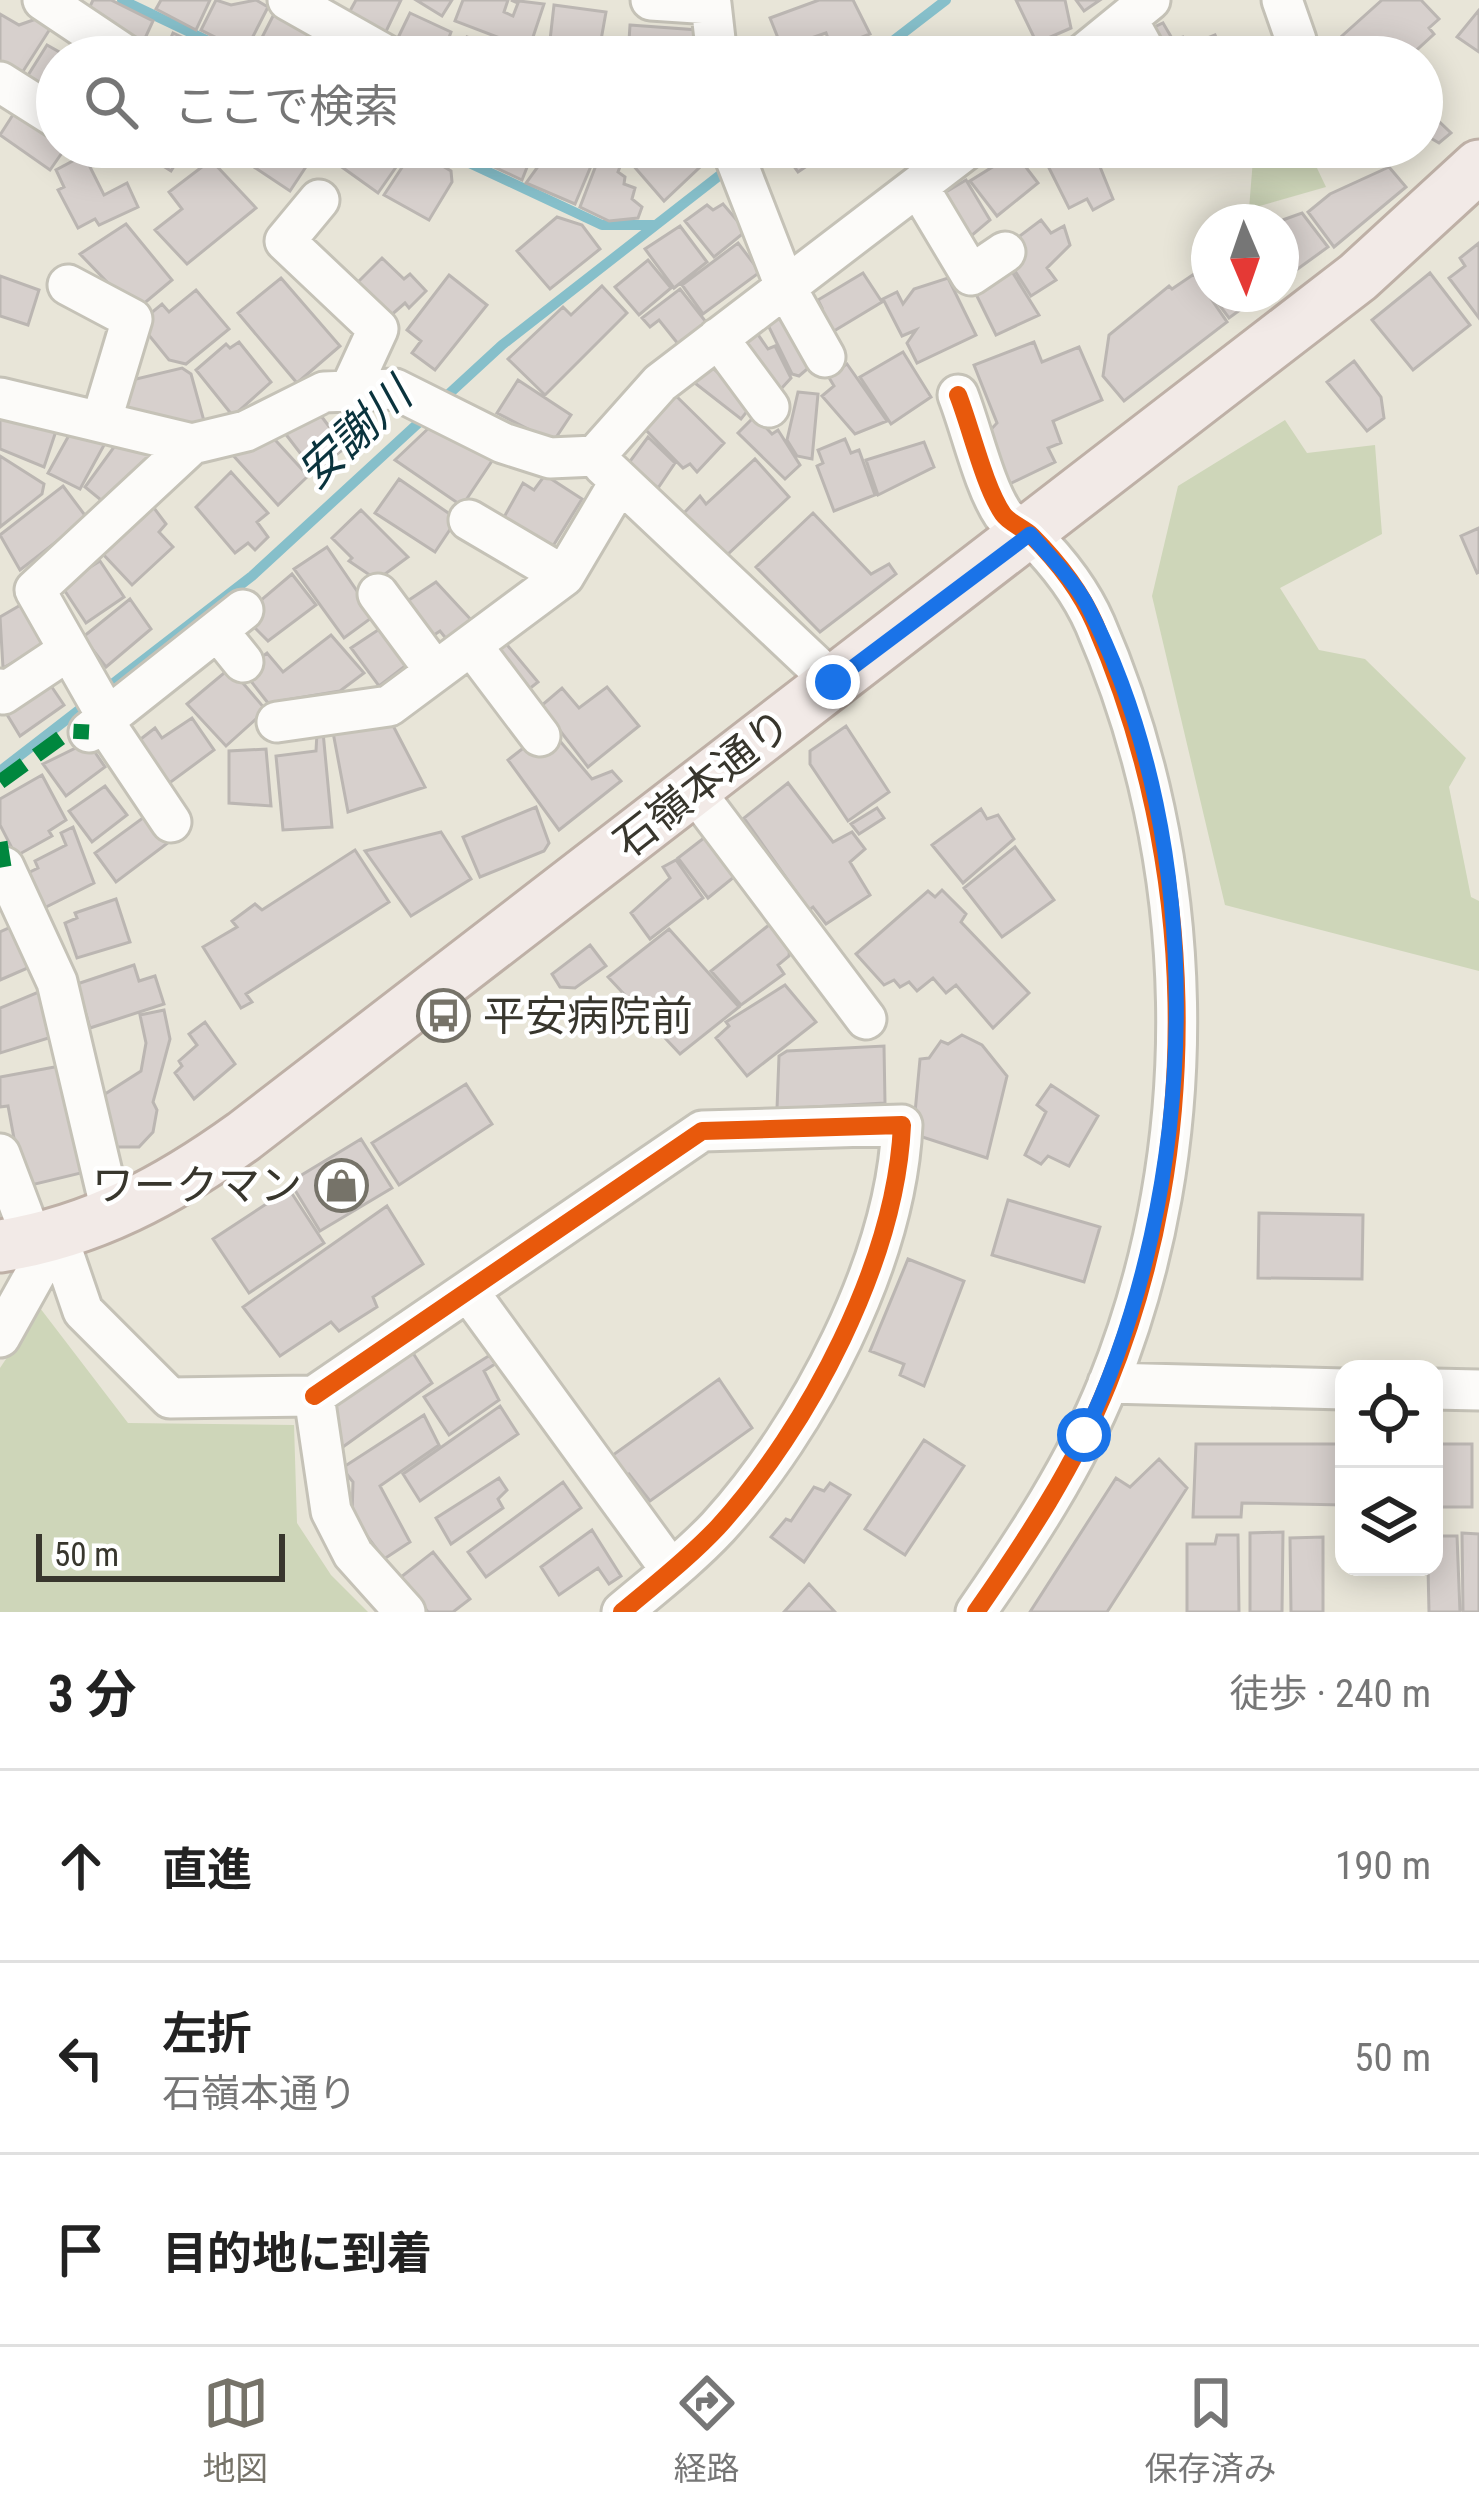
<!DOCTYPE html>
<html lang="ja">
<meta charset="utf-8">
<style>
body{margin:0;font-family:"Roboto Condensed","Noto Sans JP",sans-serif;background:#f6f6f6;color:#222}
.controls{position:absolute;right:36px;bottom:36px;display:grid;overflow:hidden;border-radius:24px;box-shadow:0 6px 30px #0003}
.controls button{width:108px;height:108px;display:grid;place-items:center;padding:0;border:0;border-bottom:3px solid #e0e0e0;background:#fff;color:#222;font:60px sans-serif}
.compass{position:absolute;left:1191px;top:204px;width:108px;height:108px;border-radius:50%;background:#fff;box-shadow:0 6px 30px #0003;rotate:178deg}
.scale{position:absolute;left:36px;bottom:30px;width:249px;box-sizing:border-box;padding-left:12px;border:6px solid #38362d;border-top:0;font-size:33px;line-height:42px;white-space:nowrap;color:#38362d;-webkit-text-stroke:9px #fff;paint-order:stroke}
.stop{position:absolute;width:36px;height:36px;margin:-27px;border:9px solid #1a73e8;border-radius:50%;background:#fff}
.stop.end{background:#1a73e8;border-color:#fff;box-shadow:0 3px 12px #0008}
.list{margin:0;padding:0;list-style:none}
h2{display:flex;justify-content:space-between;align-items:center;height:156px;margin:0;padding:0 48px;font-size:51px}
h2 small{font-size:39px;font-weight:400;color:#767676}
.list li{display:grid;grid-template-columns:78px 1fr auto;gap:36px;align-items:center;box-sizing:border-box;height:192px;padding:0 48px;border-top:3px solid #e0e0e0}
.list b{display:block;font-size:45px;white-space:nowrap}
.list p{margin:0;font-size:39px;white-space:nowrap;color:#767676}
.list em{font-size:39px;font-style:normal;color:#767676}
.icon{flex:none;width:66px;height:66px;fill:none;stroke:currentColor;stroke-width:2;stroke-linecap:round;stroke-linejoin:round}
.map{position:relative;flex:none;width:1479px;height:1612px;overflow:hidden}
.search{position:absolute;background:#fff;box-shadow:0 6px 30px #0003;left:36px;right:36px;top:36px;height:132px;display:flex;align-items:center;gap:30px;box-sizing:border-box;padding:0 42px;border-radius:66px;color:#767676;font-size:45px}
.sheet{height:732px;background:#fff}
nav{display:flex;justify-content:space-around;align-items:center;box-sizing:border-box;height:168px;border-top:3px solid #e0e0e0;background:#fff;font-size:33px;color:#767676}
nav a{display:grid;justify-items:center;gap:6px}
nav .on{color:#767369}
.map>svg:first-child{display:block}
.green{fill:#ced6b9}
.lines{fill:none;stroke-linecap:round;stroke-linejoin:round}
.stream{stroke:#86bfca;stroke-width:10}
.building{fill:#d7d0cd;stroke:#bbb6b2;stroke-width:3}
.minor-casing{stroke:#c5c2b7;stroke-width:45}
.major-casing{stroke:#beb0a6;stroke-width:57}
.minor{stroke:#fcfbf9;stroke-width:39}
.major{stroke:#f2eae7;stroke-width:51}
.quiet{stroke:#00873e;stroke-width:15;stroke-dasharray:30 15;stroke-linecap:butt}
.cycleway-casing{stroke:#fff;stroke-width:26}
.cycleway{stroke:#e8590c;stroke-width:18}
.route{stroke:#1a73e8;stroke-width:15}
.labels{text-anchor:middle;stroke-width:9;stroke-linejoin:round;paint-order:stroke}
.street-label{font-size:42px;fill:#38362d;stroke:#fff}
.poi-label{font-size:42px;fill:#38362d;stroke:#fff;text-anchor:start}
.water-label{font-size:45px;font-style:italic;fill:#0a333d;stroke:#fff}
</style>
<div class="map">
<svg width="1479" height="1612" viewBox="0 0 1479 1612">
<rect width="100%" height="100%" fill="#e8e5d8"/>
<!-- green -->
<path class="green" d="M1254 147H1307L1326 187 1249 209Z
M1285 420 1307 453 1375 445 1382 534 1280 588 1319 650 1365 659 1466 758 1449 787 1471 897 1479 901V971L1225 905 1152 596 1178 486Z
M40 1308 128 1423 294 1425 297 1523 331 1575 368 1612H0V1368Z"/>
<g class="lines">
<!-- stream -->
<path class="stream" d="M122 0 242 57
M872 57 946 0
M435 147 602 225H654
M439 403 502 345 756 147
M102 692 252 576 426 416
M0 771 88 703"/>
</g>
<!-- building -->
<path class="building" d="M93 0H111L153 21 141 47 87 13Z
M161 0H210L196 30 156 9Z
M216 0 231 5 256 0 268 7 245 52 201 30Z
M356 0H401L381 42 344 22Z
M416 0H452L442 16Z
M463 0H508L504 12 513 16 518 3 511 0 544 4 529 49 455 21Z
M819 0H853L870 34 832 49 826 33 782 48 770 18Z
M1016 0H1065L1071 28 1048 38 1054 51 1043 56Z
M1076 0H1100L1084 11Z
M1382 0H1421L1439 19 1429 28 1434 34 1409 57H1345L1333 44Z
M554 5 606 12 598 57 549 49Z
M1479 10V52L1457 37Z
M410 13 451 32 442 57H422L394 46Z
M0 14 19 25 36 19 50 29 20 76 0 63Z
M274 14 317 35 305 57 254 53Z
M1163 23 1173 40 1183 37 1188 46 1215 35 1225 57H1159L1152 28Z
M630 25 698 30 697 57H628Z
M173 33 226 57H163Z
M467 37 509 54V57H458Z
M73 42 94 57H57V99L25 80 47 45 63 54Z
M1425 108 1451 133 1439 143 1422 133Z
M16 110 57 138V147H66L50 170 0 135Z
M133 147H186L171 171Z
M214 147H251L239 165Z
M268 147H319L290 191 251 165Z
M350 147H410L378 193 339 165Z
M482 147H535L522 180 477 159Z
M552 147H599L575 204 526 183Z
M603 147 627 148 618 172 625 177 624 184 635 188 632 199 642 207 638 218 609 221 580 207Z
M677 147 701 166 664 201 631 163 650 148 659 159Z
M780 147H835L798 172Z
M870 147H893L897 156 877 164Z
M1068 147H1092L1113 199 1093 210 1087 199 1069 208 1044 158Z
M414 149 451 171 452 182 429 220 384 195Z
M1015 153 1038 183 997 216 970 181Z
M84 155 104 195 127 183 138 207 99 225 95 219 78 228 58 190 64 187 56 170Z
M211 160 256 208 187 264 155 230 182 209 169 192Z
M1389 167 1406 187 1334 247 1308 212 1330 194Z
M966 180 990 220 964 242 936 198Z
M723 204 746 231 714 257 685 221 707 205 713 210Z
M1302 213 1328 247 1281 281V222H1277Z
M557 217 582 225 600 249 550 289 517 251Z
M1041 220 1051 233 1064 226 1070 245 1047 268 1056 280 1031 296 1010 263 1012 242Z
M126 224 172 280 135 311 80 254Z
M680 226 707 262 674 288 645 249Z
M738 243 760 272 703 314 682 285Z
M1479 243V318L1449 278 1465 266 1460 258Z
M382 258 404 279 410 274 426 291 409 308 405 303 389 317 350 290Z
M648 260 671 288 639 315 615 287Z
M1006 262 1039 315 996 335 971 284Z
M863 273 882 302 824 337 811 316 822 308 818 300Z
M1430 273 1470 325 1413 370 1372 320Z
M1194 274 1227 322 1124 401 1103 376 1109 335 1169 286 1172 289Z
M449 275 487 305 435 370 412 353 421 341 407 330Z
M0 276 39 290 28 325 0 316Z
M281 278 340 346 297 383 238 313Z
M948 278 976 335 917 363 907 343 916 330 902 336 883 299 897 292 903 304 914 289Z
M602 286 627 313 545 395 508 359 563 307 571 315Z
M680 289 706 322 679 345 659 320 650 327 642 318Z
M196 290 229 329 186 364 169 360 139 323 162 304 169 312Z
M1211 294H1262L1229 318Z
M785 313 812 365 799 376 792 374 764 317Z
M752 326 768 349 775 346 791 378 780 390 734 340Z
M239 342 271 382 233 416 196 370 226 344 230 348Z
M1034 342 1042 362 1079 347 1102 400 1053 421 1061 443 1048 448 1055 462 997 490 979 442 997 423 974 365Z
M903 352 931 397 891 424 860 377Z
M1354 361 1381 397 1384 418 1367 431 1327 382Z
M706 362 753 404 741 419 691 380Z
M847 364 887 421 855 434 822 396 834 386 828 376Z
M182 368 191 374 204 421 194 430 124 412 132 380Z
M518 380 571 415 553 442 497 413Z
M670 390 724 443 697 472 690 464 683 468 639 423Z
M798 392 818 394 812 459 797 456 787 440Z
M316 409 345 448 328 461 333 470 321 480 284 432Z
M0 414 56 431 44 467 0 449Z
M755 416 772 434 778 430 800 465 785 479 738 433Z
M434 423 494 458 462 506 395 460Z
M73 428 109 436 80 489 48 473Z
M267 431 308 476 278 505 231 453Z
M122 436 149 446 162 461 112 509 85 487Z
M648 437 675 463 658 488 628 464Z
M845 439 851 453 859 450 875 495 834 511 817 466 823 463 818 450Z
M924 442 934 467 878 495 866 460Z
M0 456 44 484 42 494 0 527Z
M755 459 789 497 726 556 684 513 700 496 706 504Z
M231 472 268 513 257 522 268 537 255 550 248 543 235 553 196 507Z
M545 475 582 499 553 546 503 519 523 483 534 490Z
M399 479 457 519 435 552 375 513Z
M63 486 87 518 20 570 0 535Z
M151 504 166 524 159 532 173 547 132 585 101 552Z
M361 510 408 557 377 580 349 561 352 558 332 538Z
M813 513 871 574 889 564 896 574 820 632 756 567Z
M1479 528V572L1477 573 1461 536Z
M327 547 374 616 344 638 294 569Z
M100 561 124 597 86 623 61 585Z
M292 574 316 605 268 641 250 623 253 607Z
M436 582 474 623 448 641 440 631 431 637 406 602Z
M130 599 151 629 106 667 83 637Z
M24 603 48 643 3 668 0 617Z
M384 626 409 663 379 686 351 648Z
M498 634 538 682 524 693 486 642Z
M331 635 364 673 340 691 268 703 243 671 267 653 283 672Z
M230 668 266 710 226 746 187 704Z
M43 674 64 705 20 736 0 703Z
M607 687 639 726 588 767 541 706 562 688 579 708Z
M388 716 425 787 348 812 332 727Z
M192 718 214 750 164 787 133 745 155 728 162 738Z
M846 726 889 792 848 821 810 764V751Z
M549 728 592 779 612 771 621 781 559 830 508 760Z
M323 732 332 827 283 830 276 756 316 751 317 733Z
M88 742 105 767 66 796 43 764Z
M266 749 271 806 229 803V751Z
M42 775 66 820 49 831 52 836 16 856 0 825V799Z
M788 783 833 842 852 832 865 849 850 862 870 895 826 924 813 907 809 910 744 818Z
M105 786 127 815 92 842 69 811Z
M536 807 549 843 544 851 480 877 463 837Z
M877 808 884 818 859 834 851 824Z
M981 809 987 819 998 815 1014 839 963 883 932 845Z
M151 812 173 839 116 882 95 853Z
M73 827 94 883 44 908 26 874 38 868 35 861 66 845 61 833Z
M713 831 739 873 708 898 678 858Z
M441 832 471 879 411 916 365 851Z
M1015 847 1054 900 1002 937 964 888Z
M355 850 389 902 246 994 252 1002 241 1008 203 947 237 927 232 921 255 904 262 910Z
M676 860 703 898 650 939 631 913 670 878 663 867Z
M942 890 966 914 961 922 1029 993 993 1028 956 985 946 993 933 978 917 991 909 982 900 987 894 980 884 985 856 954 928 891 935 897Z
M116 899 130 942 77 958 65 923 77 918 75 913Z
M774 921 790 944 789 956 778 965 784 974 741 1005 711 971Z
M11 927 30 967 0 980V932Z
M669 929 739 1007 680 1054 608 977Z
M590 945 606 966 575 988 560 987 552 974Z
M134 965 139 981 155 976 164 1004 90 1028 77 984Z
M785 985 816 1022 747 1076 716 1038 729 1026 726 1022Z
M41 991 55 1036 0 1053V1008Z
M164 1010 170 1039 153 1102 157 1110 153 1132 139 1147H116L102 1096 141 1071 146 1043 140 1015Z
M205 1022 235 1064 194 1099 175 1073 182 1066 179 1061 197 1045 189 1034Z
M962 1035 982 1045 1007 1076 987 1158 913 1134 920 1059 929 1058 941 1041 948 1044Z
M884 1046 885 1103 777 1109 779 1056 787 1051Z
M60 1066 81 1173 23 1187 8 1106 0 1107V1077Z
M466 1084 492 1124 399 1185 372 1143Z
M1051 1085 1098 1116 1069 1166 1048 1156 1041 1164 1025 1155 1046 1112 1037 1105Z
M361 1139 392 1188 320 1231 290 1182Z
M289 1189 324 1243 249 1293 213 1239Z
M1008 1200 1100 1227 1084 1282 992 1255Z
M387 1206 423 1264 373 1297 377 1307 339 1331 331 1322 280 1356 243 1307Z
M1259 1213 1363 1215 1362 1279 1258 1278Z
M908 1259 964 1281 924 1386 900 1375 904 1364 870 1351Z
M413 1353 432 1383 340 1449 335 1407 341 1396Z
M490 1355 495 1364 484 1371 499 1400 449 1435 424 1397Z
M719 1379 752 1428 650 1501 629 1474 621 1480 606 1460Z
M500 1406 518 1434 420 1501 403 1474Z
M424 1415 439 1445 380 1486 410 1542 384 1559 352 1516 353 1482 342 1468Z
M924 1440 964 1466 905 1555 865 1529Z
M1196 1444H1344V1505L1242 1503 1241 1517H1193Z
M1434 1444H1472V1507H1434Z
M1159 1459 1187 1488 1107 1612H1030L1116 1478 1130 1487Z
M499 1478 507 1490 498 1499 503 1508 451 1544 436 1518Z
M563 1482 581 1508 486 1577 468 1552Z
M830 1483 850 1495 804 1562 771 1537 786 1519 791 1521 814 1487 824 1491Z
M592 1530 621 1576 609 1584 598 1568 559 1595 541 1567Z
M1283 1532 1282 1612H1250V1533Z
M1462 1533 1479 1534V1612H1463Z
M1217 1535H1238L1239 1612H1187V1544H1215Z
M1434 1536H1457L1460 1612H1429L1428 1567H1434Z
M1323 1537V1612H1291L1290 1538Z
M433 1552 470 1599 453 1612H428L401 1577Z
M809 1584 835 1612H784Z"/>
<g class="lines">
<defs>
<path id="minor" d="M43 0 128 57
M288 0 389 57
M651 0 711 4 717 57
M1282 0 1296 40
M1127 19 1148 57
M1080 57 1150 0
M0 82 57 118
M731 147 785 286 825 357
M919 188 971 275 1005 252
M319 200 285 241 378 329 349 392
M68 285 132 319 101 422
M718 338 769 407
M958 395C971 428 984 486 1003 514 1009 523 1024 528 1032 536 1056 560 1081 592 1095 624 1198 861 1205 1143 1108 1384 1075 1466 1026 1540 976 1612
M0 398 192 444 246 431 324 392 395 389 503 443 550 458 595 456 660 383 969 147
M603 465 833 682
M469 520 564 576
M378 594 435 671
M218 631 243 662
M472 646 540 736
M0 689 3 694 69 650
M277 722 389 706 564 576 619 483
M89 732 243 610
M693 789 866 1019
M171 822 104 722 102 708 35 590 192 444
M4 867 57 982 112 1215
M0 1154 33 1241
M57 1235 83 1311 170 1398 314 1396 331 1511 353 1554 405 1612
M468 1291 671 1570
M0 1337 57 1235
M1108 1383 1344 1389
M1434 1389 1479 1390
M314 1396 702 1131 902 1125C896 1261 809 1427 718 1527 689 1558 654 1585 622 1612"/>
<path id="major" d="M0 1246C92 1232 169 1190 244 1136L1358 277 1479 166"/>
</defs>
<!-- minor casing -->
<use href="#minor" class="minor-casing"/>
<!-- major casing -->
<use href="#major" class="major-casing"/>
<!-- minor -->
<use href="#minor" class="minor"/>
<!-- major -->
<use href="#major" class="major"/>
<!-- quiet -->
<path class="quiet" d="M0 782 70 731 89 732
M0 842 4 867"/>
<defs>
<path id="cycleway" d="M958 395C971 428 984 486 1003 514 1009 523 1024 528 1032 536 1056 560 1081 592 1095 624 1198 861 1205 1143 1108 1384 1075 1466 1026 1540 976 1612
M314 1396 702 1131 902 1125C896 1261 809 1427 718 1527 689 1558 654 1585 622 1612"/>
</defs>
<!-- cycleway casing -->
<use href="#cycleway" class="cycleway-casing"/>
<!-- cycleway -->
<use href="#cycleway" class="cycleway"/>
</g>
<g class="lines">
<!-- route -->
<path class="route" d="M833 682 1030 534C1049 556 1073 579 1087 605 1213 849 1200 1191 1084 1435"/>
</g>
<!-- icons -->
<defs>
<symbol id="bus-ring" viewBox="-11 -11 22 22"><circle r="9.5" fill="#fff" stroke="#767369" stroke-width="1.5"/><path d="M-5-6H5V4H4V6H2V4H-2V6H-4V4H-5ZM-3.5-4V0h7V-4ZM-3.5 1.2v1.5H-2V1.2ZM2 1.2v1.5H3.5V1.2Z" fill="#767369"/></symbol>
<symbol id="shop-ring" viewBox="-11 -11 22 22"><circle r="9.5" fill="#fff" stroke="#767369" stroke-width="1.5"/><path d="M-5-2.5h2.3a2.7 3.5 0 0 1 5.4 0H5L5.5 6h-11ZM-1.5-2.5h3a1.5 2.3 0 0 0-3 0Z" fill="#767369"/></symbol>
</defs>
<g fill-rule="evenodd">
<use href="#bus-ring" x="414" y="986" width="59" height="59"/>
<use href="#shop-ring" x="312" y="1156" width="59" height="59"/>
</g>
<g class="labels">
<!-- street labels -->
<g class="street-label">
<text transform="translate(702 783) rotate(-38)" y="15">石嶺本通り</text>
</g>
<!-- poi labels -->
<g class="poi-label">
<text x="483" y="1031">平安病院前</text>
<text x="302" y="1200" text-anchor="end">ワークマン</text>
</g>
<!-- water labels -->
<g class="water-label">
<text transform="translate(354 433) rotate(-43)" y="16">安謝川</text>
</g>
</g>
</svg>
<div class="controls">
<button><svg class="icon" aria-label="locate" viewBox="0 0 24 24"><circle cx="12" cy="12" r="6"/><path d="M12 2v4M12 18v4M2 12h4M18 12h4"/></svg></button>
<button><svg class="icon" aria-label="layers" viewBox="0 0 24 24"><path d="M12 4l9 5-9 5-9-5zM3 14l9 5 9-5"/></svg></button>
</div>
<svg class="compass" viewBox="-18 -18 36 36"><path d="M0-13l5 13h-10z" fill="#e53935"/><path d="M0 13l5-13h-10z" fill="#767676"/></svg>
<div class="scale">50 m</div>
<div class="stop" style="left:1084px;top:1435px"></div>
<div class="stop end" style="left:833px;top:682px"></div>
<div class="search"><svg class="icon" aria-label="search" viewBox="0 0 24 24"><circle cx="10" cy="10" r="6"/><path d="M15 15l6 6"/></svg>ここで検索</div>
</div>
<section class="sheet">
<h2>3 分<small>徒歩 · 240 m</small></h2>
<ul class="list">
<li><svg class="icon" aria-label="ahead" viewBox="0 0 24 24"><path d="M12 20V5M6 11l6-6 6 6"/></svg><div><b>直進</b></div><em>190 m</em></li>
<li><svg class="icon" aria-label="left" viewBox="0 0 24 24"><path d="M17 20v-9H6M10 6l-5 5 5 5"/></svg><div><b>左折</b><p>石嶺本通り</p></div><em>50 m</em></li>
<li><svg class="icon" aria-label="arrive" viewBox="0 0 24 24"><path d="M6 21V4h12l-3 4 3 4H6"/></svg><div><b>目的地に到着</b></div></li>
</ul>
</section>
<nav>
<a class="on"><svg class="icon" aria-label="map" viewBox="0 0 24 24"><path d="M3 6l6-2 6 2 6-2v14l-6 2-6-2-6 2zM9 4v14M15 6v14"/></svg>地図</a>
<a><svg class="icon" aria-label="directions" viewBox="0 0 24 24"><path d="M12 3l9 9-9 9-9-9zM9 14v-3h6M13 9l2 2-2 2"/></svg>経路</a>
<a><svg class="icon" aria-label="saved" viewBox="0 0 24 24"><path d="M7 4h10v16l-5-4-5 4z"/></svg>保存済み</a>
</nav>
